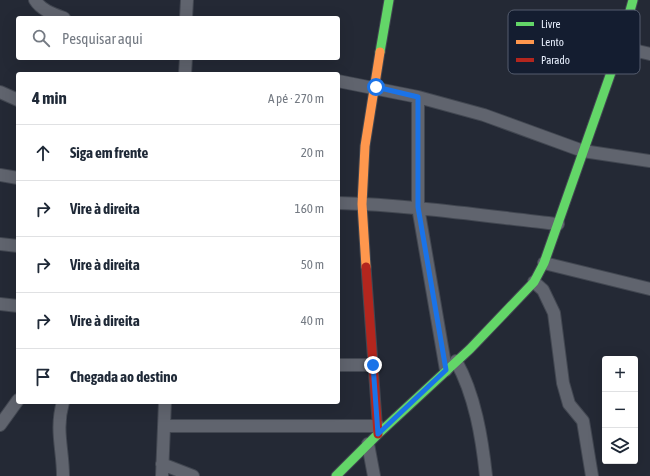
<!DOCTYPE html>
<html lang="pt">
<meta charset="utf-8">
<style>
body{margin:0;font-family:"Asap Condensed",sans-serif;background:#f6f6f7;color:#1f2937}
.controls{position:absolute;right:12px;bottom:12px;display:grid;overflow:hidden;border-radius:4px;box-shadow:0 4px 16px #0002}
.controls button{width:36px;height:36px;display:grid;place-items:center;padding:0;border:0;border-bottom:1px solid #e0e1e3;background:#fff;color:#1f2937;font:20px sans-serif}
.stop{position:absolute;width:12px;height:12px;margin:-9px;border:3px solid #1a73e8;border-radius:50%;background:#fff}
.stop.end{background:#1a73e8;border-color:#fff;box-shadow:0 1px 4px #0008}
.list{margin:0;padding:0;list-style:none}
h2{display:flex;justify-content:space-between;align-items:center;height:52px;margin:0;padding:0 16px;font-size:17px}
h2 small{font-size:13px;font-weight:400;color:#747a83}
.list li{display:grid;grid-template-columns:26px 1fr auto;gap:12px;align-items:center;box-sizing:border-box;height:56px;padding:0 16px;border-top:1px solid #e0e1e3}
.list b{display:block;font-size:15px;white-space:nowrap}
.list em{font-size:13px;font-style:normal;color:#747a83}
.icon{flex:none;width:22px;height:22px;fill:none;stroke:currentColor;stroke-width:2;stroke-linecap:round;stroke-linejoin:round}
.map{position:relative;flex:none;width:650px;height:476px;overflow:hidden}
.search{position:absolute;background:#fff;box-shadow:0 4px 16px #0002;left:16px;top:16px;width:324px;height:44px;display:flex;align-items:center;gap:10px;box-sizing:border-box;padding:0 14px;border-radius:4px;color:#747a83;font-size:15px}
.panel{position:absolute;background:#fff;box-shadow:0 4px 16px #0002;left:16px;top:72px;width:324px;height:332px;border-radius:4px}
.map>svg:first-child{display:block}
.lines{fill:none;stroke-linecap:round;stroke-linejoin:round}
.street-casing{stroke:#424751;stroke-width:14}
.fast-casing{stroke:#424751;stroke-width:11}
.slow-casing{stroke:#424751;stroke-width:11}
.jam-casing{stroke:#424751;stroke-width:11}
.street{stroke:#60646e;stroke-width:12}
.fast{stroke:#63d668;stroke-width:9}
.slow{stroke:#ff974d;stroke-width:9}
.jam{stroke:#b3261e;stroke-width:9}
.route{stroke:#1a73e8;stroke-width:5}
.key{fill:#141d30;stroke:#545c6e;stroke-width:1}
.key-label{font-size:11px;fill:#e8effd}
</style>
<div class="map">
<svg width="650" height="476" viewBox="0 0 650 476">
<rect width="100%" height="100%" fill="#242935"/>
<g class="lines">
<defs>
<path id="street" d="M35 0C41 10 53 14 64 18
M186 18 187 0
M620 47 650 54
M185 74 186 58
M338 81 418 97 484 115 583 151 650 161
M0 92 18 100
M418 97V207L446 370
M0 175 18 178
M338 203C412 205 485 216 558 224
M0 244 18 246
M544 263 650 289
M534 282 543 290 554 313 563 383 569 404 583 421 592 476
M0 304 18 306
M456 361C475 395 482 438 486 476
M338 365H373
M63 402C55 430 63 449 63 476
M0 425 18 400
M164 426H378
M368 444 374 476
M162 464 193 476
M162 476 165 402"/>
<path id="fast" d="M380 52 389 0
M336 476 378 434 470 349 534 282 544 263 620 47 633 0"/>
<path id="slow" d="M366 267 362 204 365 146 380 52"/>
<path id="jam" d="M366 267 378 434"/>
</defs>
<!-- street casing -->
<use href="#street" class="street-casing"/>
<!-- fast casing -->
<use href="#fast" class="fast-casing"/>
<!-- slow casing -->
<use href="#slow" class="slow-casing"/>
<!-- jam casing -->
<use href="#jam" class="jam-casing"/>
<!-- street -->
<use href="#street" class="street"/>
<!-- fast -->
<use href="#fast" class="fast"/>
<!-- slow -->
<use href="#slow" class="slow"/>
<!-- jam -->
<use href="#jam" class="jam"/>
</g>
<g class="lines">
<!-- route -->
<path class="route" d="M373 365 378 434 446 370 418 207V97L376 87"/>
</g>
<!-- legend -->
<rect x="508" y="10" width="132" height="64" rx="6" class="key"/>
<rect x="516" y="22" width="18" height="4" fill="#63d668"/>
<rect x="516" y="40" width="18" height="4" fill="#ff974d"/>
<rect x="516" y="58" width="18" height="4" fill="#b3261e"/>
<g class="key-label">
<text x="541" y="28">Livre</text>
<text x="541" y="46">Lento</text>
<text x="541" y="64">Parado</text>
</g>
</svg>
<div class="controls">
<button>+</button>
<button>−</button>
<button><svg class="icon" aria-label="layers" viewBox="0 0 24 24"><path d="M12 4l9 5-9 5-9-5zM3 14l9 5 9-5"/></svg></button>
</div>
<div class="stop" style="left:376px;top:87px"></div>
<div class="stop end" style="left:373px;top:365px"></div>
<div class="search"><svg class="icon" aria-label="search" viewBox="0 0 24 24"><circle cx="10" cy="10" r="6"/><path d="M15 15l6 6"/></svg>Pesquisar aqui</div>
<section class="panel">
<h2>4 min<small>A pé · 270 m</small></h2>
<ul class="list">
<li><svg class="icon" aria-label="ahead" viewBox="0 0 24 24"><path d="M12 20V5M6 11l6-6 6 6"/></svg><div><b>Siga em frente</b></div><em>20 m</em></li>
<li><svg class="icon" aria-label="right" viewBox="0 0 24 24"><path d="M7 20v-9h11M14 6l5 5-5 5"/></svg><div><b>Vire à direita</b></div><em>160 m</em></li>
<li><svg class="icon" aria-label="right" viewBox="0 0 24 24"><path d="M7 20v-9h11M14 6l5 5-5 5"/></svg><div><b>Vire à direita</b></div><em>50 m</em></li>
<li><svg class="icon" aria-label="right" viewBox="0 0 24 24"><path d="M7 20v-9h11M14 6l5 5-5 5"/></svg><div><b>Vire à direita</b></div><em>40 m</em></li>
<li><svg class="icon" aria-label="arrive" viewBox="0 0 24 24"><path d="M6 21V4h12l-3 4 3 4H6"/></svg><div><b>Chegada ao destino</b></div></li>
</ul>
</section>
</div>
